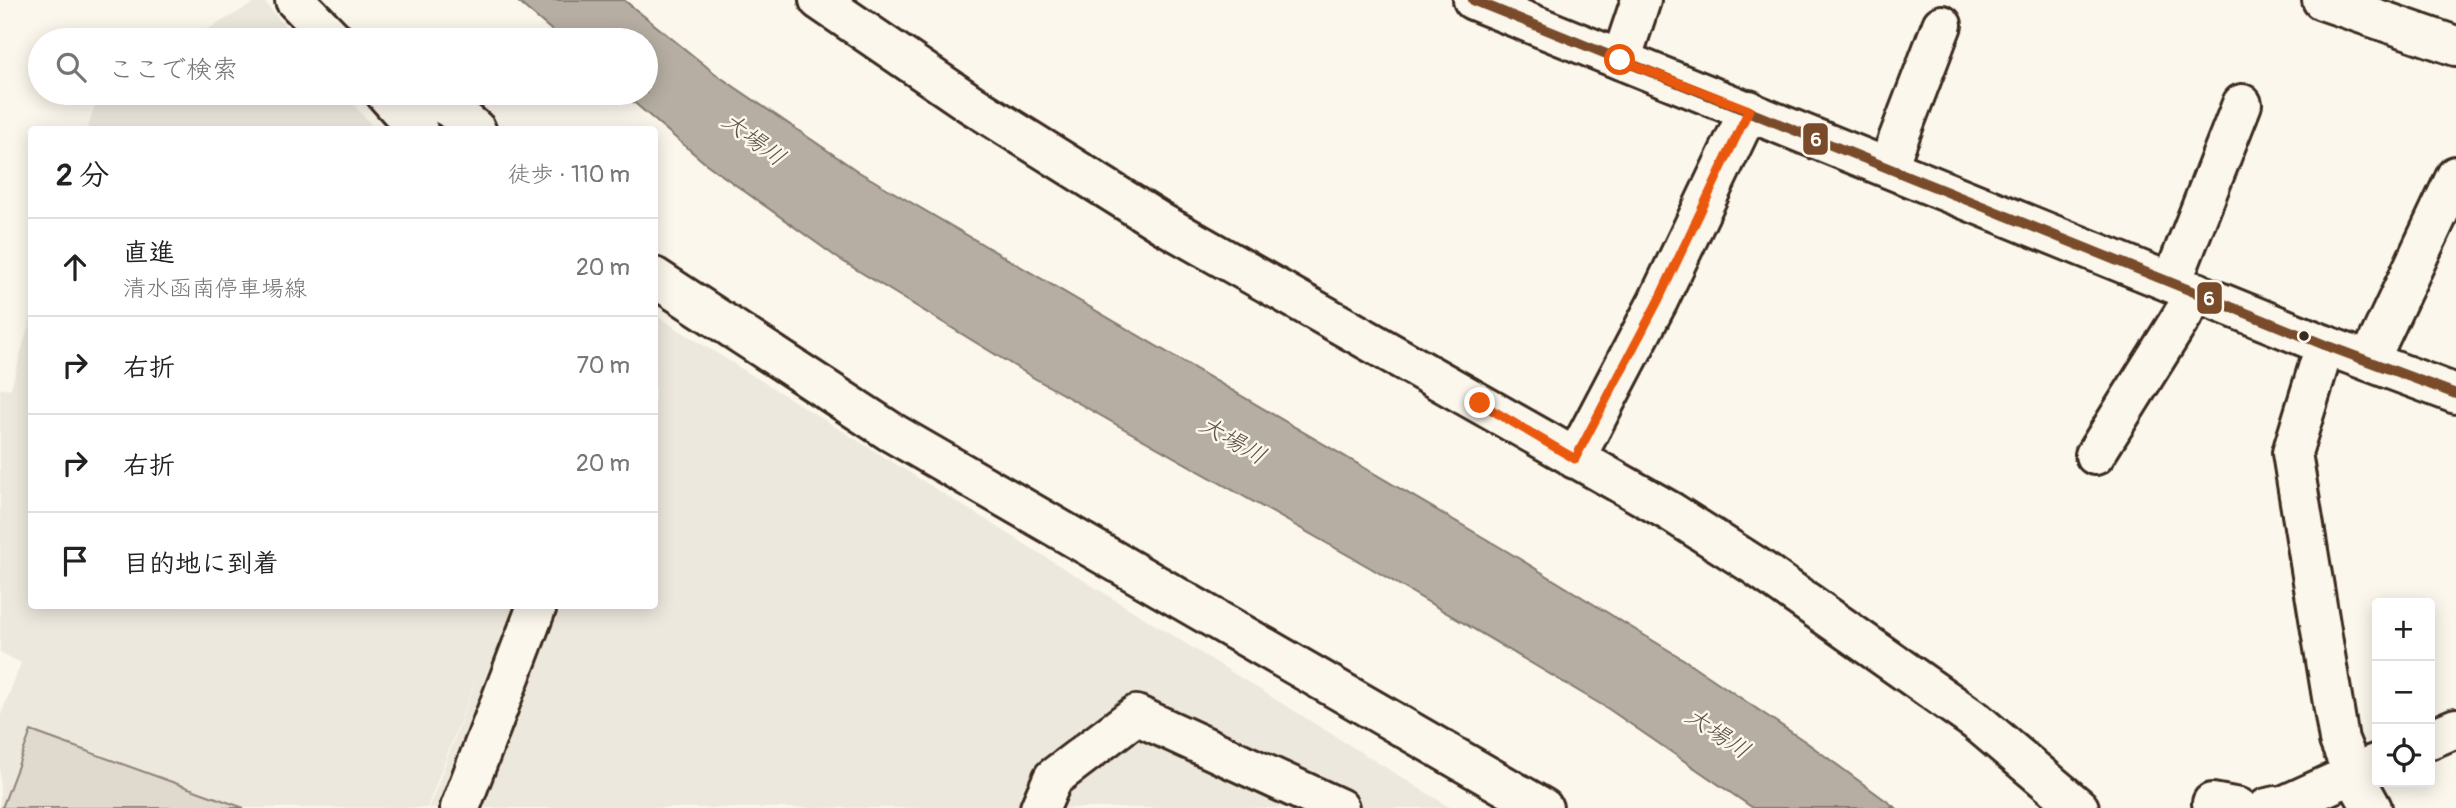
<!DOCTYPE html>
<html lang="ja">
<meta charset="utf-8">
<style>
body{margin:0;font-family:Pangolin,"Klee One",sans-serif;background:#f2f2f2;color:#222}
.controls{position:absolute;right:21px;bottom:21px;display:grid;overflow:hidden;border-radius:7px;box-shadow:0 4px 18px #0003}
.controls button{width:63px;height:63px;display:grid;place-items:center;padding:0;border:0;border-bottom:2px solid #e0e0e0;background:#fff;color:#222;font:35px sans-serif}
.stop{position:absolute;width:21px;height:21px;margin:-16px;border:5px solid #ea580c;border-radius:50%;background:#fff}
.stop.end{background:#ea580c;border-color:#fff;box-shadow:0 2px 7px #0008}
.list{margin:0;padding:0;list-style:none}
h2{display:flex;justify-content:space-between;align-items:center;height:91px;margin:0;padding:0 28px;font-size:30px}
h2 small{font-size:23px;font-weight:400;color:#767676}
.list li{display:grid;grid-template-columns:46px 1fr auto;gap:21px;align-items:center;box-sizing:border-box;height:98px;padding:0 28px;border-top:2px solid #e0e0e0}
.list b{display:block;font-size:26px;white-space:nowrap}
.list p{margin:0;font-size:23px;white-space:nowrap;color:#767676}
.list em{font-size:23px;font-style:normal;color:#767676}
.icon{flex:none;width:38px;height:38px;fill:none;stroke:currentColor;stroke-width:2;stroke-linecap:round;stroke-linejoin:round}
.map{position:relative;flex:none;width:2456px;height:808px;overflow:hidden}
.search{position:absolute;background:#fff;box-shadow:0 4px 18px #0003;left:28px;top:28px;width:630px;height:77px;display:flex;align-items:center;gap:18px;box-sizing:border-box;padding:0 24px;border-radius:38px;color:#767676;font-size:26px}
.panel{position:absolute;background:#fff;box-shadow:0 4px 18px #0003;left:28px;top:126px;width:630px;height:483px;border-radius:7px}
.map>svg:first-child{display:block}
.built{fill:#ede8dd}
.green{fill:#dfd9ce;stroke:#8d8276;stroke-width:2}
.water{fill:#b6aea2;stroke:#85796d;stroke-width:2}
.lines{fill:none;stroke-linecap:round;stroke-linejoin:round}
.minor-casing{stroke:#3b2a1e;stroke-width:44}
.major-casing{stroke:#3b2a1e;stroke-width:44}
.minor{stroke:#fbf7ec;stroke-width:38}
.major{stroke:#fbf7ec;stroke-width:38}
.bus-1-casing{stroke:#fbf7ec;stroke-width:16}
.bus-1{stroke:#7a4b2a;stroke-width:10}
.route{stroke:#ea580c;stroke-width:9}
.bus-dot{fill:#3b2a1e;stroke:#fbf7ec;stroke-width:2.5}
.labels{text-anchor:middle;stroke-width:5;stroke-linejoin:round;paint-order:stroke}
.water-label{font-size:24px;font-style:italic;fill:#605246;stroke:#fbf7ec}
.line-badge{stroke:#fbf7ec;stroke-width:2.5}
.badge-label{font-size:19px;text-anchor:middle;font-weight:bold;fill:#fff}
</style>
<div class="map">
<svg width="2456" height="808" viewBox="0 0 2456 808">
<rect width="100%" height="100%" fill="#fbf7ec"/>
<filter id="ink" filterUnits="userSpaceOnUse"><feTurbulence type="fractalNoise" baseFrequency=".0143" numOctaves="2"/><feDisplacementMap in="SourceGraphic" scale="14" xChannelSelector="R" yChannelSelector="G"/><feConvolveMatrix kernelMatrix="1 2 1 2 8 2 1 2 1" color-interpolation-filters="sRGB"/></filter>
<g filter="url(#ink)">
<!-- built -->
<path class="built" d="M259 0H263L297 40H189Z
M99 93H343L375 129 87 130Z
M655 315 1451 808H429L482 663 427 808H0V717L21 663 0 652V389L11 388 31 317 32 606H654Z"/>
<!-- green -->
<path class="green" d="M31 731 244 808H2Z"/>
<!-- water -->
<path class="water" d="M516 0H624L717 75 859 172 1510 553 1683 659 1806 742 1896 808H1753L1607 708 1369 567 1034 378 839 259 705 163 623 93H646V40H563Z"/>
<g class="lines">
<defs>
<path id="minor" d="M295 0 334 40
M819 0 971 104 1163 224 1671 512 1754 565 1976 721 2079 808
M2322 0 2456 46
M1621 60 1641 0
M385 93 418 130
M421 93 450 108 476 130
M1888 166 1942 25
M654 277 891 432 1543 808
M2172 282 2242 104
M2325 345 2292 453 2339 740 2353 774 2372 808
M2369 361 2456 176
M2095 455 2197 292
M1575 459 1658 301 1749 110
M2430 739 2456 728
M2212 803 2239 808
M460 808 537 606
M1040 808 1053 778 1136 715 1339 808
M2267 808 2287 804 2375 764"/>
<path id="major" d="M1473 0 2325 345 2456 394"/>
</defs>
<!-- minor casing -->
<use href="#minor" class="minor-casing"/>
<!-- major casing -->
<use href="#major" class="major-casing"/>
<!-- minor -->
<use href="#minor" class="minor"/>
<!-- major -->
<use href="#major" class="major"/>
<defs>
<path id="bus-1" d="M1473 0 2325 345 2456 394"/>
</defs>
<!-- bus-1 casing -->
<use href="#bus-1" class="bus-1-casing"/>
<!-- bus-1 -->
<use href="#bus-1" class="bus-1"/>
</g>
</g>
<g class="lines" filter="url(#ink)">
<!-- route -->
<path class="route" d="M1480 403 1575 459 1658 301 1749 110 1620 60"/>
</g>
<!-- markers -->
<circle class="bus-dot" cx="2304" cy="336" r="6"/>
<g class="labels">
<!-- water labels -->
<g class="water-label">
<text transform="translate(754 139) rotate(37)" y="8">大場川</text>
<text transform="translate(1233 440) rotate(30)" y="8">大場川</text>
<text transform="translate(1718 733) rotate(34)" y="8">大場川</text>
</g>
</g>
<g class="line-badge">
<rect x="1802" y="122" width="27" height="34" rx="7" fill="#7a4b2a"/>
<rect x="2196" y="281" width="27" height="34" rx="7" fill="#7a4b2a"/>
</g>
<g class="badge-label">
<text x="1816" y="146">6</text>
<text x="2209" y="305">6</text>
</g>
</svg>
<div class="controls">
<button>+</button>
<button>−</button>
<button><svg class="icon" aria-label="locate" viewBox="0 0 24 24"><circle cx="12" cy="12" r="6"/><path d="M12 2v4M12 18v4M2 12h4M18 12h4"/></svg></button>
</div>
<div class="stop" style="left:1620px;top:60px"></div>
<div class="stop end" style="left:1480px;top:403px"></div>
<div class="search"><svg class="icon" aria-label="search" viewBox="0 0 24 24"><circle cx="10" cy="10" r="6"/><path d="M15 15l6 6"/></svg>ここで検索</div>
<section class="panel">
<h2>2 分<small>徒歩 · 110 m</small></h2>
<ul class="list">
<li><svg class="icon" aria-label="ahead" viewBox="0 0 24 24"><path d="M12 20V5M6 11l6-6 6 6"/></svg><div><b>直進</b><p>清水函南停車場線</p></div><em>20 m</em></li>
<li><svg class="icon" aria-label="right" viewBox="0 0 24 24"><path d="M7 20v-9h11M14 6l5 5-5 5"/></svg><div><b>右折</b></div><em>70 m</em></li>
<li><svg class="icon" aria-label="right" viewBox="0 0 24 24"><path d="M7 20v-9h11M14 6l5 5-5 5"/></svg><div><b>右折</b></div><em>20 m</em></li>
<li><svg class="icon" aria-label="arrive" viewBox="0 0 24 24"><path d="M6 21V4h12l-3 4 3 4H6"/></svg><div><b>目的地に到着</b></div></li>
</ul>
</section>
</div>
